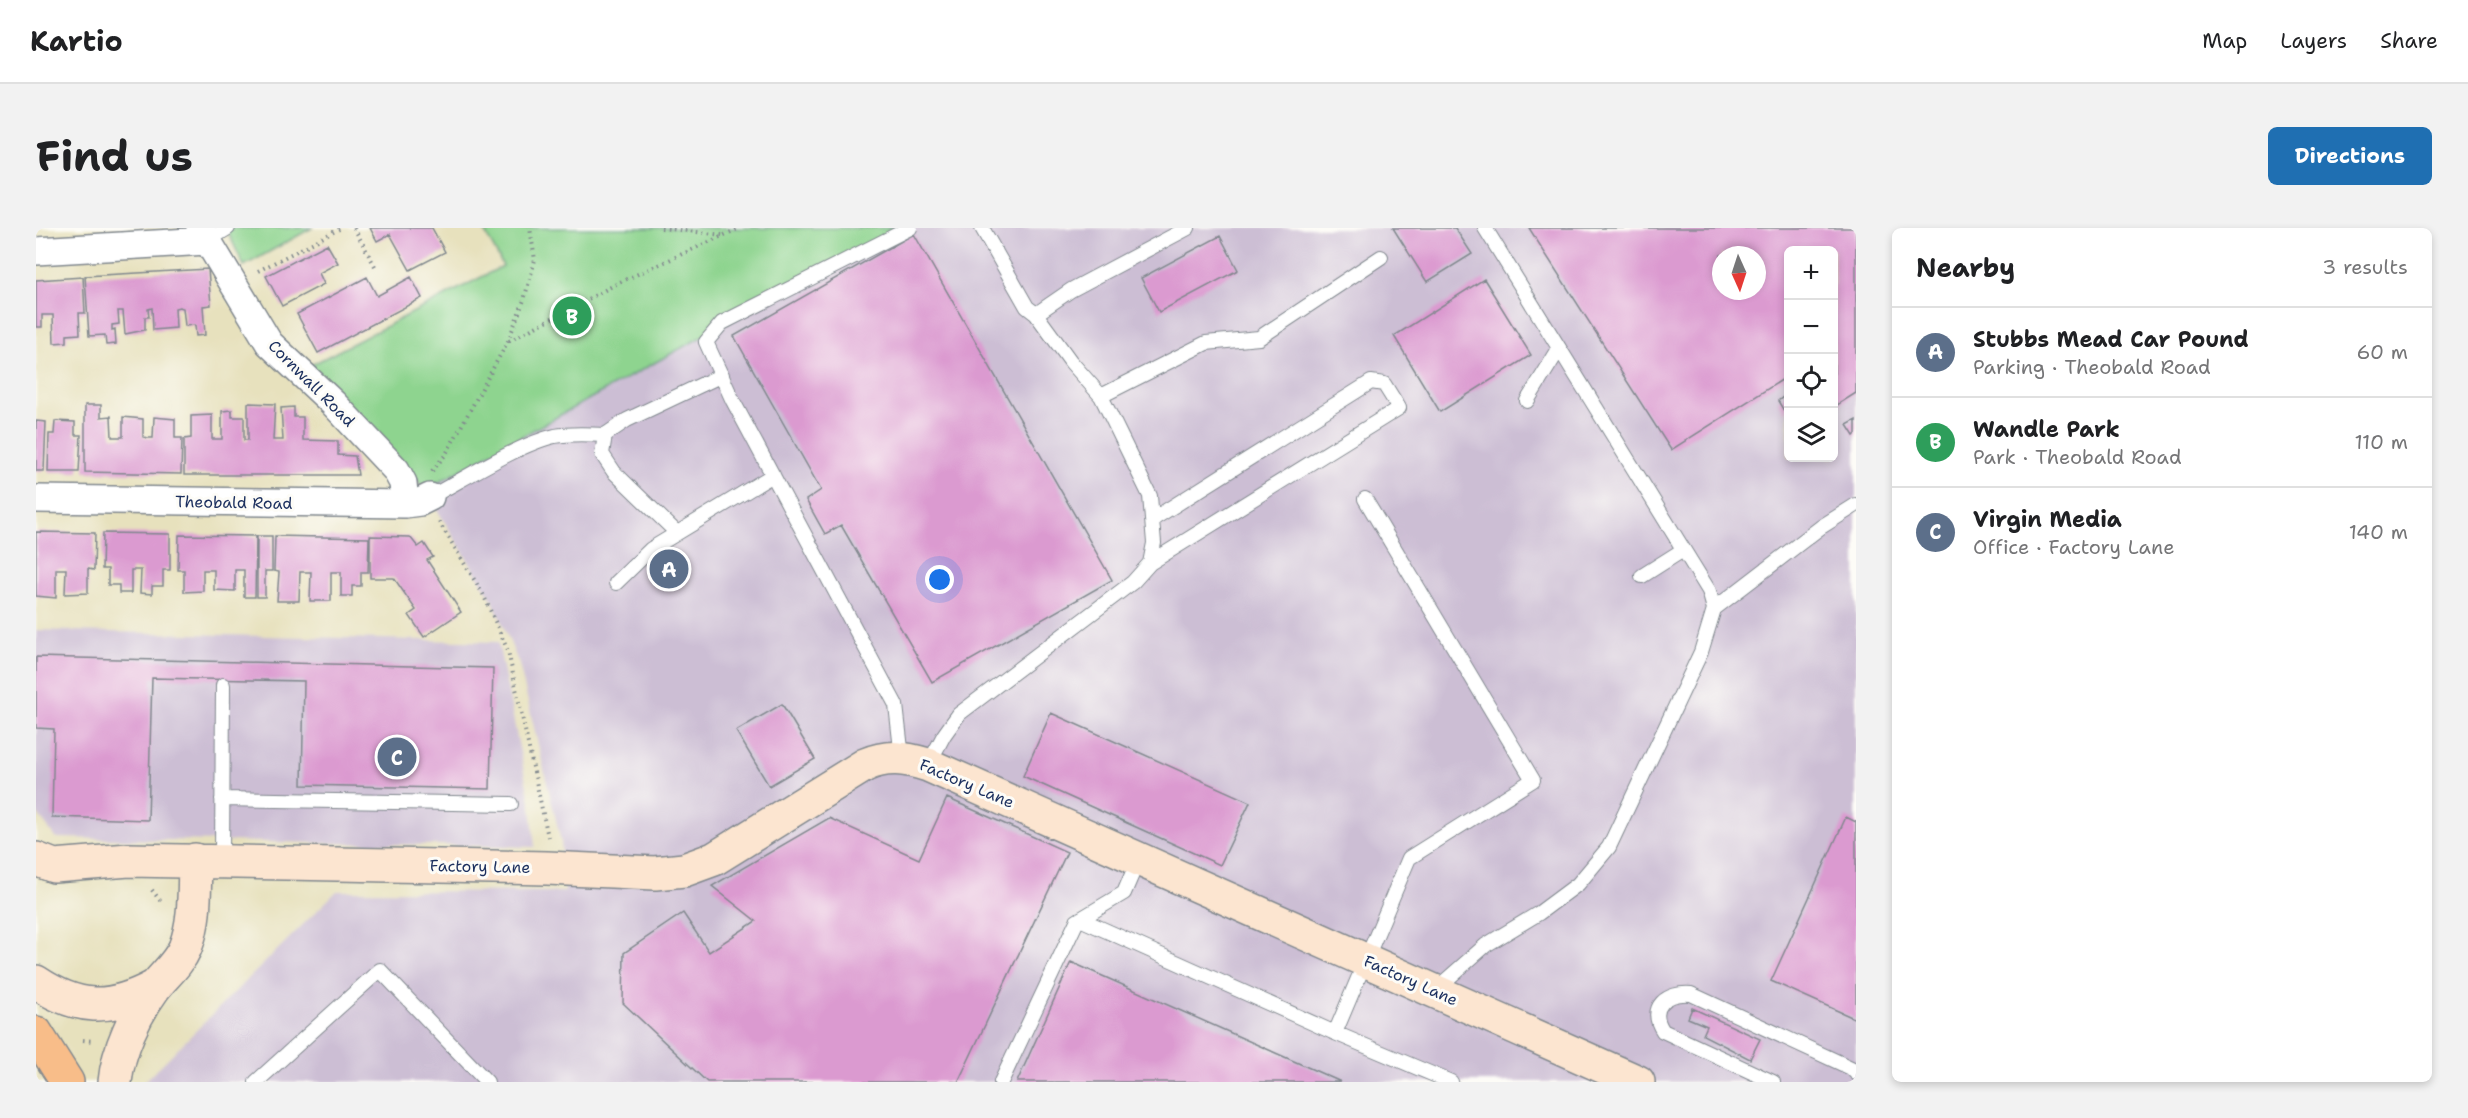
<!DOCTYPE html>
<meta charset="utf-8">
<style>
body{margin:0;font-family:"Shantell Sans",sans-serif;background:#f2f2f2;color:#202124}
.controls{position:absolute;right:18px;top:18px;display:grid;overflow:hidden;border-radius:9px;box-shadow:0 3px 9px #0003}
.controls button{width:54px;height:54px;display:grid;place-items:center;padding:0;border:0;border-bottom:2px solid #e0e0e0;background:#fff;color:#202124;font:30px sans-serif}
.compass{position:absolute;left:1676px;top:18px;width:54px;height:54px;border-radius:50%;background:#fff;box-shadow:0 3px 9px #0003;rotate:177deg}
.you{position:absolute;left:904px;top:352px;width:21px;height:21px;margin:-15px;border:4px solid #fff;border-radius:50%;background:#1a73e8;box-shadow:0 0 0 9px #1a73e833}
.badge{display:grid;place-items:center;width:39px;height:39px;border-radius:50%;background:#1f6fb2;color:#fff;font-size:20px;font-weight:700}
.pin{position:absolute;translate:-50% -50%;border:3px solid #fff;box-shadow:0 2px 6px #0006}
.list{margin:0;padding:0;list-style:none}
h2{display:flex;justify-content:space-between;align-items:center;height:78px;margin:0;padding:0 24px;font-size:26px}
h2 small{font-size:20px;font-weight:400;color:#757577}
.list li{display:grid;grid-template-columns:39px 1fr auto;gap:18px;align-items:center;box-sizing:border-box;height:90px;padding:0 24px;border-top:2px solid #e0e0e0}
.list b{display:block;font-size:22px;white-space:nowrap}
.list p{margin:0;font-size:20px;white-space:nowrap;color:#757577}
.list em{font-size:20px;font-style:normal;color:#757577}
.icon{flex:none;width:33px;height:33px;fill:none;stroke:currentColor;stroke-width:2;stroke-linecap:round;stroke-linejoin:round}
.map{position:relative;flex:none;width:1820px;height:854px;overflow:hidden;border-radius:9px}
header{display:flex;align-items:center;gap:36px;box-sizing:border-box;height:84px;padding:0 30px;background:#fff;border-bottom:2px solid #e0e0e0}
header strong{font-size:28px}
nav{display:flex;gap:33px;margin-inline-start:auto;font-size:21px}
.intro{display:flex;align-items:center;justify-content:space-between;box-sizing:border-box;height:144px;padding:0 36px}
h1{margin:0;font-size:42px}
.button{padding:15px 27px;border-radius:9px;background:#1f6fb2;color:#fff;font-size:21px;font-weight:700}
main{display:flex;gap:36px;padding:0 36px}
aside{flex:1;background:#fff;border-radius:9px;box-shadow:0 3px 9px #0003}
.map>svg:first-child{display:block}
.industrial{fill:#ccbed4;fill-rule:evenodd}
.green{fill:#8ed48f;stroke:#548276;stroke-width:1.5}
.building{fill:#db9ad0;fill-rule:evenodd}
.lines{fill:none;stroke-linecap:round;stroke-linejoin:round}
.lane-casing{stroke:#81888e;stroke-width:16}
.street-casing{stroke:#81888e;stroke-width:30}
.secondary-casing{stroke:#81888e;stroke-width:36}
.primary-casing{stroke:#81888e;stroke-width:36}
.path{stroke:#81888e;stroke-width:4;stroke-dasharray:1.5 4.5;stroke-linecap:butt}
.lane{stroke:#fff;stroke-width:14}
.street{stroke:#fff;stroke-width:27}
.secondary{stroke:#fce5d0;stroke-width:33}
.primary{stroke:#f8bd89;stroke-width:33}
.labels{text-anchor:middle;stroke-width:6;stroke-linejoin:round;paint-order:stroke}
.street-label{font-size:16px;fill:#1b2f5e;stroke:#fdfcf7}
</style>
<header>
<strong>Kartio</strong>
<nav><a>Map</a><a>Layers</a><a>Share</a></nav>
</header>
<div class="intro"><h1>Find us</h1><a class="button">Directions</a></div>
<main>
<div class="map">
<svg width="1820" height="854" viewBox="0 0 1820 854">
<rect width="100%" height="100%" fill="#fdfcf7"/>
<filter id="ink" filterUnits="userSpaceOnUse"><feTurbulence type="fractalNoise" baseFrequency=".0167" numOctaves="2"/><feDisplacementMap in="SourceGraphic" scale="12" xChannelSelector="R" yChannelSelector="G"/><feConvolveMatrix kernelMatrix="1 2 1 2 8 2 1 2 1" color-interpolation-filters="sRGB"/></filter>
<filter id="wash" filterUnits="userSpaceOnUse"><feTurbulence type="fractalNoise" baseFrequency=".008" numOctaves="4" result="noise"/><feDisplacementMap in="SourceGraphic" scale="24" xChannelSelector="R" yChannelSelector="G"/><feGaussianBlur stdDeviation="1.35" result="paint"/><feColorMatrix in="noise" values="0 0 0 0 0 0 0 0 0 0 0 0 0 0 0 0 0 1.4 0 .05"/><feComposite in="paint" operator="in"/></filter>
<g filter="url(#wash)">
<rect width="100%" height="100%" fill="#e7e1bd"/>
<!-- industrial -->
<path class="industrial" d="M862 0H1820V854H108L301 663 529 664 525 613 483 436 457 373 389 262ZM1752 22H1798V230H1752ZM1685 27H1721V63H1685Z
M0 402 462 414 495 579 499 619 20 610 0 584Z"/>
<!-- green -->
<path class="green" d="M190 0H276L208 38Z
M447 0H862L389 262 368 236 273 138 467 38Z"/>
<g id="blocks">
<!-- building -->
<path class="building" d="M334 0H396L409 24 374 42 354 6 341 13Z
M1357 0H1419L1436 26 1391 54Z
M1493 0H1820V165L1798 179V22H1752V148L1635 222ZM1685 27H1721V63H1685Z
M878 6 1076 352 896 454 805 297 789 306 770 272 785 262 698 108Z
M1184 8 1202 42 1123 84 1105 50Z
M291 16 302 35 283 45 288 56 246 78 230 48Z
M172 41 175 77 167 78 169 107 160 108 159 97 149 98 147 80 143 79 139 80 140 100 117 102 116 80 112 81 113 89H109V102L89 106 87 83H82L83 96 76 97V102L79 101 80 116 70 117 69 107 53 108 49 48Z
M47 49 49 85H43L44 106 31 107V114L18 115 17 87H6V99H0V52Z
M331 49 341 68 375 49 386 70 282 125 261 86Z
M1448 51 1495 127 1404 184 1358 108Z
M1751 166 1752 180 1748 183 1742 173Z
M212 175 239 176 237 212H247L245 180 258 179V189H267V212L302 213V227L319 228 322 247H148V211L155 210V188L176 187V211H186V183L196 182V189H208V212H212Z
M49 177H65V189L75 188 76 209H87V189L107 191V209L112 210H117L118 189 139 191V210H146L145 246 49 244Z
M1820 192V206L1818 208 1811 197Z
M0 193 10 194 8 243H0Z
M19 193 39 194V207H45L43 244H12L13 206H18Z
M0 304 59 305 58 342 52 341V365L29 366 30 341H20V370L0 368Z
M67 305 134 306V342H127V358H116V366L104 365 105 342H95V365H83V357H72V341H66Z
M143 307 220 308 219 369H208V342H199V363L178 362V342H167V363L148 364V342H142Z
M221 308H236V343H229V369H221Z
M239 308 333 310 332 344H325V358H316V368H305V344H295V373H274L275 344H264L263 373H241L243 344 238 343Z
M334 308 374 309 382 319 388 315 397 329 391 332 425 384 388 409 373 387 380 382 358 350H334Z
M0 429 457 440 454 561 266 557 268 453 116 450 112 592 16 589 18 501 0 500Z
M746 476 779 531 733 558 700 503Z
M1015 485 1214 574 1184 637 987 548Z
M911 570 1031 624 922 854H671L587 775 588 725 647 685 673 724 720 693 676 658 793 590 883 631Z
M1810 589 1820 594V791L1735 753Z
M1035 734 1305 854H981Z
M1656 780 1724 811 1714 831 1667 807 1671 798 1652 790Z"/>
</g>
</g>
<g filter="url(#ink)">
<use href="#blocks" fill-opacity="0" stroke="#81888e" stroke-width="1.5"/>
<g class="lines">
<defs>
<path id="lane" d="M171 13 192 0
M1000 86 1035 62 1152 0
M1065 168 1170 115 1223 110 1345 29
M1491 173 1523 121
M394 269C428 251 483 216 519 208 535 205 553 206 569 207
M641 305 578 244 566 226 569 207 591 192 686 147
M1114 335 1363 180 1348 156 1335 154 1117 291
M1606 348 1647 322
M580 355 615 321 737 247
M1678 381 1785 299 1820 277
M866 530 860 477 697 173 670 114 686 95 874 0
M892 537 908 507 923 486 1097 354 1114 335 1118 315 1114 268 1065 168 1035 134 1000 86 991 79 946 0
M186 571 475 576
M186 633 187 457
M1044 691 1299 805 1415 854
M1399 762 1450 717 1503 685 1542 656 1573 619 1665 424 1678 381 1673 363 1449 0
M1299 805 1373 630 1497 552 1329 271
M220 854 344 742 451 854
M965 854 1041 693 1088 665 1103 630
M1737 854 1627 803C1611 779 1631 764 1655 766L1815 840 1820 845"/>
<path id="street" d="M164 0 233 115 297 175 360 242 367 255 369 276
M0 23 171 13
M0 271 369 276 384 274 394 269"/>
<path id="secondary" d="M0 631 18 638 93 632 511 640 619 645 648 642 678 631 829 537C852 527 869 530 892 537L1602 854
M0 754C42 782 73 783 118 759
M79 854C82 822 99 786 118 760 128 747 142 736 149 720 160 693 158 661 159 632"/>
<path id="primary" d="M0 805 31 854"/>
</defs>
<!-- lane casing -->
<use href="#lane" class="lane-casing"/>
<!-- street casing -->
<use href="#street" class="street-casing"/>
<!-- secondary casing -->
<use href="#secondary" class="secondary-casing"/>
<!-- primary casing -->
<use href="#primary" class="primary-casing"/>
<!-- path -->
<path class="path" d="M318 0 340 40
M625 0 687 7
M222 43 305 0
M473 113 584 54 704 0
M396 243 410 226 472 113 488 72 499 32 494 0
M403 294 447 366 472 423 512 609
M116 662 126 675
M47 812 58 813"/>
<!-- lane -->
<use href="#lane" class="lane"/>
<!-- street -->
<use href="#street" class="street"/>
<!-- secondary -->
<use href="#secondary" class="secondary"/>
<!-- primary -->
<use href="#primary" class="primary"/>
</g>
</g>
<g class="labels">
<!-- street labels -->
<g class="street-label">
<text transform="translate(276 155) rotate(45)" y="6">Cornwall Road</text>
<text transform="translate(198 274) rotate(1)" y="6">Theobald Road</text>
<text transform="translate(931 555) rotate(23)" y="6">Factory Lane</text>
<text transform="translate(444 638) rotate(1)" y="6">Factory Lane</text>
<text transform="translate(1375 752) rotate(24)" y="6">Factory Lane</text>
</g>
</g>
</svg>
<div class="controls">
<button>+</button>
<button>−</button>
<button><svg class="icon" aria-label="locate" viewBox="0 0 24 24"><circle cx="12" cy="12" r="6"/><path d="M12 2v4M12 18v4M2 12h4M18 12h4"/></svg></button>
<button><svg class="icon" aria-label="layers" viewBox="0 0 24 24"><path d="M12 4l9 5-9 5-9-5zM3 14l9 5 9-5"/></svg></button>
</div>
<svg class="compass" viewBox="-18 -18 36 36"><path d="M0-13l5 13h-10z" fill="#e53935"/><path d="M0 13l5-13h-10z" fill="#757577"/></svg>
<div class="you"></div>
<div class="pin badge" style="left:633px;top:341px;background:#5c6f8a">A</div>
<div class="pin badge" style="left:536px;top:88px;background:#2e9e5b">B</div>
<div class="pin badge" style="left:361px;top:529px;background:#5c6f8a">C</div>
</div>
<aside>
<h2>Nearby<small>3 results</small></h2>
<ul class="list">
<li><span class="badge" style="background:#5c6f8a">A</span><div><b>Stubbs Mead Car Pound</b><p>Parking · Theobald Road</p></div><em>60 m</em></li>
<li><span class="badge" style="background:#2e9e5b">B</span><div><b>Wandle Park</b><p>Park · Theobald Road</p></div><em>110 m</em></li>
<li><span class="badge" style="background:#5c6f8a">C</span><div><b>Virgin Media</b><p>Office · Factory Lane</p></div><em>140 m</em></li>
</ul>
</aside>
</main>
